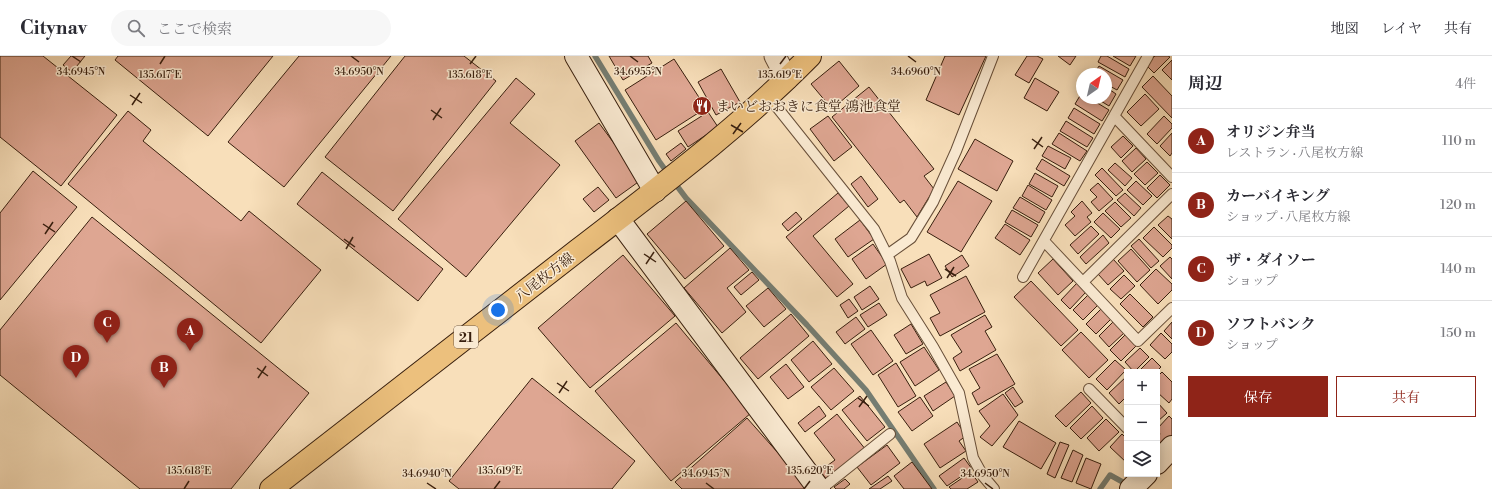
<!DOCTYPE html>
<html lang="ja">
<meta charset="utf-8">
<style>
body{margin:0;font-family:"Libre Bodoni","Noto Serif JP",serif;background:#f7f7f7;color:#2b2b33}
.controls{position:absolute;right:12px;bottom:12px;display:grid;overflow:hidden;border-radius:0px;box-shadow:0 2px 10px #0003}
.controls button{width:36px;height:36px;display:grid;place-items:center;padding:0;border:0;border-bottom:1px solid #e1e1e2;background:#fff;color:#2b2b33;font:20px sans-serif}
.compass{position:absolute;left:1076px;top:12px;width:36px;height:36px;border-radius:50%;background:#fff;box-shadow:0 2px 10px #0003;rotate:34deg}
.you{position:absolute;left:498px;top:254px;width:14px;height:14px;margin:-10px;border:3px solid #fff;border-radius:50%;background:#1a73e8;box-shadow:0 0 0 6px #1a73e833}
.badge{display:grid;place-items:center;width:26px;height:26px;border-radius:50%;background:#8f2418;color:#fff;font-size:13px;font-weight:700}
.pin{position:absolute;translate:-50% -33px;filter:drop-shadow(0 1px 2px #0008)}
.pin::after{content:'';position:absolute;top:21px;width:14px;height:12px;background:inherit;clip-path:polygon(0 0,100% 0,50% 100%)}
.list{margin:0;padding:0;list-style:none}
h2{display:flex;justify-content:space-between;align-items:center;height:52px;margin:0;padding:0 16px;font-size:17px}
h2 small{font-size:13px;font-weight:400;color:#7c7c81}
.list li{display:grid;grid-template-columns:26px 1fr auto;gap:12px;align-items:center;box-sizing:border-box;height:64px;padding:0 16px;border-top:1px solid #e1e1e2}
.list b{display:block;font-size:15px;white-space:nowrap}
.list p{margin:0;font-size:13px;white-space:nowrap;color:#7c7c81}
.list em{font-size:13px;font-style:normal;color:#7c7c81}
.actions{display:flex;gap:8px;padding:12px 16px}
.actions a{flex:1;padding:9px 0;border:1px solid #8f2418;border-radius:0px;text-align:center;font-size:14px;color:#8f2418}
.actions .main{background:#8f2418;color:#fff}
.icon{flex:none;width:22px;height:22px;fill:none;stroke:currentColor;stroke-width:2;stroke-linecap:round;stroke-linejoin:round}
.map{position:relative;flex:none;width:1172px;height:433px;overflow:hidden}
header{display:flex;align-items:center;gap:24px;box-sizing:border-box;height:56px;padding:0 20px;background:#fff;border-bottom:1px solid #e1e1e2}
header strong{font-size:19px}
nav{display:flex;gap:22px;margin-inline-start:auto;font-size:14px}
.search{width:280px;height:36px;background:#f7f7f7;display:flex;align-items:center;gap:10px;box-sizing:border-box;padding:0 14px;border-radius:22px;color:#7c7c81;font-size:15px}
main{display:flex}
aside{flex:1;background:#fff}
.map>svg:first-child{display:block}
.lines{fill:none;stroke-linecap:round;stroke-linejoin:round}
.stream{stroke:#757d72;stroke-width:5.5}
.building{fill:#dea692;stroke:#381f0e}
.lane-casing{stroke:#684f39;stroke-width:12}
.street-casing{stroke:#684f39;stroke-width:23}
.secondary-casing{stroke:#381f0e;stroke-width:24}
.primary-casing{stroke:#381f0e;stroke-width:24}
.lane{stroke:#faead2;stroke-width:10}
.street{stroke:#faead2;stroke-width:21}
.secondary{stroke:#faead2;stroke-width:22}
.primary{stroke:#ecc07d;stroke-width:22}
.ticks{fill:none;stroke:#381f0e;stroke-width:1.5}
.labels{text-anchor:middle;stroke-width:3;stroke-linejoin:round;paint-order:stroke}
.shield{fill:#faead2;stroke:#725c49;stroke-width:1}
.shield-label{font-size:13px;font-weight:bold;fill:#381f0e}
.poi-label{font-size:14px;fill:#381f0e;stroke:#faead2;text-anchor:start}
.street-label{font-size:14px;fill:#381f0e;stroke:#faead2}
.ticks-label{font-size:10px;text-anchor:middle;fill:#381f0e;stroke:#faead2;stroke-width:3;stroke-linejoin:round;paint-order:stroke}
</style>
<header>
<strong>Citynav</strong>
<div class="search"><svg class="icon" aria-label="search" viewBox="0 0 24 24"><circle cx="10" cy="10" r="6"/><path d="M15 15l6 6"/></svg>ここで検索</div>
<nav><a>地図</a><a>レイヤ</a><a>共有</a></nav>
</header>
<main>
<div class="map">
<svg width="1172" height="433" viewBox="0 0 1172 433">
<rect width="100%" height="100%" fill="#f8dfba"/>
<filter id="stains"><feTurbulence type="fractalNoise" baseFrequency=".005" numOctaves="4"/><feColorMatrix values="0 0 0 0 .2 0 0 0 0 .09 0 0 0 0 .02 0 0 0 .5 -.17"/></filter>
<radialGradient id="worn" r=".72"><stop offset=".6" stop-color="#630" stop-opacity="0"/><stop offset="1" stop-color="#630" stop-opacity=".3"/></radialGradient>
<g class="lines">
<!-- stream -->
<path class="stream" d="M595 0 659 105 669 119
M674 126 686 142 807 269 866 334 934 433
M1100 433 1110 419 1128 429"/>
</g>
<!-- building -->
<path class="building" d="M0 0H43L117 59 61 130 0 81Z
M71 0H85L72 16 63 9Z
M118 0H273L208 80 115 4Z
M299 0H391L284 131 228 86Z
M405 0H464L496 25 393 155 325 101Z
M609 0H648L652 7 623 24Z
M945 0H986L959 59 926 44Z
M1027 0H1037L1043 3 1029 27 1015 19Z
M1058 0H1076L1070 9Z
M1101 0H1107L1129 13 1125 21 1098 6Z
M1113 0H1136L1130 10Z
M1155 0H1168L1170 1 1154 17 1146 9Z
M674 3 706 52 656 84 625 34Z
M1172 4V24L1162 14Z
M839 5 859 30 832 53 811 28Z
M1099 10 1123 24 1117 34 1106 28V18H1094Z
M721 13 740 46 716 59 698 26Z
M1153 20 1172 40V62L1142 31Z
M516 22 535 38 510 67 560 109 466 221 398 163Z
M1035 22 1059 36 1047 55 1024 42Z
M869 31 934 113 924 120 934 133 917 161 904 144 900 147 832 61Z
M1106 31 1116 38 1109 50 1096 42H1106Z
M1081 38 1082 42H1089L1109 54 1102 65 1075 48Z
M1145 38 1159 53 1141 70 1127 56Z
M1074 52 1100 68 1094 78 1068 62Z
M128 55 151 74 143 85 241 165 249 155 321 214 261 287 68 128Z
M708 56 718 71 688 91 678 75Z
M828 60 852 91 834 105 810 73Z
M1164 60 1172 68V72L1157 88 1147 78Z
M1066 65 1093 82 1087 91 1060 75Z
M599 67 641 124 616 142 575 85Z
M1059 77 1087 95 1080 105 1052 88Z
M1172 77V97L1170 100 1160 90Z
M1123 80 1133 90 1121 102 1111 91Z
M975 83 1013 105 997 135 958 113Z
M681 87 686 93 671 105 666 98Z
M1048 90 1071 102 1065 113 1042 100Z
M1136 92 1146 103 1132 116 1122 105Z
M1042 103 1070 120 1064 130 1036 113Z
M1147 106 1158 117 1145 129 1134 118Z
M1115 107 1132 122 1125 130 1108 114Z
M1102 112 1123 134 1116 140 1095 119Z
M33 115 77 151 0 244V157Z
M322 116 443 213 418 245 297 148Z
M1035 117 1058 130 1052 141 1029 128Z
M1160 119 1170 129 1157 142 1147 132Z
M861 120 878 143 868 151 851 128Z
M958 125 992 145 961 196 927 176Z
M1136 125 1152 140 1143 149 1127 134Z
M1098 127 1113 143 1099 155 1091 146 1097 141 1090 134Z
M1028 129 1052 144 1046 154 1022 140Z
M598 131 609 144 594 156 583 143Z
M838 137 849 150 813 180 853 228 837 241 786 181Z
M1125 137 1141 152 1134 160 1117 144Z
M1020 141 1045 156 1039 167 1013 152Z
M686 145 724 190 685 223 647 178Z
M1082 145 1092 157 1087 161 1091 166 1075 180 1065 169 1075 160 1071 156Z
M1115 146 1131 162 1121 171 1105 155Z
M1012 154 1038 169 1031 181 1005 166Z
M796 156 802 163 788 175 782 168Z
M1103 157 1120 173 1111 182 1094 166Z
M1168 160 1172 163V183L1158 169Z
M92 161 309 337 231 433H140L0 319V274Z
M860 164 874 183 848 201 835 183Z
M1005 168 1030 184 1020 199 995 182Z
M1091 170 1099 178 1078 198 1070 189Z
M1154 171 1172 189V192L1163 201 1143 182Z
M1103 179 1109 187 1086 208 1080 201Z
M1139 183 1159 205 1151 212 1131 190Z
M873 188 887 208 866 223 852 203Z
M730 192 749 214 727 232 746 256 722 277 684 232Z
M1131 193 1150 214 1137 226 1118 205Z
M929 198 942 222 927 230 925 225 911 232 901 213Z
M623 199 675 260 590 332 538 272Z
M962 199 969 210 952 221 945 210Z
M1170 201 1172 203V223L1160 210Z
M1053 203 1073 225 1058 239 1038 217Z
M1113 203 1124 215 1108 229 1098 218Z
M1156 213 1172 228V234L1158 248 1140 229Z
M752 216 759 224 741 239 734 231Z
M1124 219 1135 230 1121 243 1110 233Z
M966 220 985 256 940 280 930 262 940 257 930 239Z
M1031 225 1078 274 1061 290 1014 241Z
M1077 227 1086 236 1070 253 1061 244Z
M870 230 879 243 862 254 854 241Z
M768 232 786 253 764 271 746 250Z
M1130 238 1153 261 1143 271 1120 248Z
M1088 239 1098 249 1083 264 1073 254Z
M849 243 858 255 848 262 840 249Z
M879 247 887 259 868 271 860 259Z
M1101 253 1111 263 1096 278 1086 268Z
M791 258 809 280 758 323 740 302Z
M985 259 992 271 985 275 996 294 960 315 953 302 962 296 951 279Z
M856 261 865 273 845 288 836 276Z
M1113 266 1124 277 1109 291 1099 280Z
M1172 266V283L1164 275Z
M676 267 751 357 671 425 595 335Z
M911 268 923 288 906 298 894 279Z
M871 274 893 305 873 319 851 288Z
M1081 276 1108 304 1089 322 1062 294Z
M1161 277 1172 288V296L1165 303 1150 289Z
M1125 279 1136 290 1121 305 1110 294Z
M813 285 832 308 809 326 791 304Z
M924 291 939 314 915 330 900 306Z
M1140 292 1149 301 1134 316 1125 306Z
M997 298 1015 328 978 349 972 337 980 332 969 313Z
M1152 302 1161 311 1156 316H1138Z
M1115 304 1126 314 1107 334 1096 323Z
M896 307 916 340 898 351 878 319Z
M786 308 804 331 788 343 770 321Z
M834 312 854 335 831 354 811 331Z
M1162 316 1172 326V343L1169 347 1157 336V321Z
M1127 320V340L1119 348 1109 337Z
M532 322 635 405 612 433H459L449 425Z
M946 326 955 340 933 355 924 340Z
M1013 331 1023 346 1015 351 1005 337Z
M1081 336 1091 347 1066 371 1055 360Z
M1003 338 1018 359 992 390 980 381 990 370 979 355Z
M860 340 885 371 867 385 842 354Z
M920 341 933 360 912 375 898 356Z
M1157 346 1167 357 1157 366Z
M819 350 826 360 805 376 798 367Z
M1092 350 1103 362 1081 383 1070 372Z
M837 358 866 394 827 424 820 415 835 404 814 377Z
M1169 360 1172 363V383L1163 392 1157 386V382L1160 378 1157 373Z
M747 362 810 433H682L675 426Z
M1106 363 1119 376 1099 395 1087 382Z
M1019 365 1056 387 1041 413 1003 391Z
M957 366 966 380 959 385 966 395 940 412 924 388Z
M1122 378 1127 383V407L1110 391Z
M1060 386 1069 389 1055 422 1047 418Z
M887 389 900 407 871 429 857 411Z
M1073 394 1083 399 1072 426 1061 422Z
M964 402 972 413 947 430 939 420Z
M1086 402 1101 408 1091 433 1076 427Z
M912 406 932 433H904L894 420Z
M971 416 978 426 967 433H951L949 431Z
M888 420 892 425 880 433H869Z
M845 423 850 428 844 433H836L834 431Z"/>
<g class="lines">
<defs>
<path id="lane" d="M768 40 874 173 890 205 902 242 933 291 959 337 973 402 983 420 994 433
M1114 60 1172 121
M1044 185 1138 285 1172 252
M887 199 911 182 933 146 956 95 993 0
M1023 221 1148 0
M1083 226 1172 138
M1089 333 1127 372
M821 433 890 378"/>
<path id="street" d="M775 0 787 23"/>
<path id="secondary" d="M576 0 655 135
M618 163 819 433
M1157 407 1172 391
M1131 433 1146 418"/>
<path id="primary" d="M271 433C373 353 476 274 578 194 658 132 739 72 810 0"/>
</defs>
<!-- lane casing -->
<use href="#lane" class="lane-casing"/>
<!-- street casing -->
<use href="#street" class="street-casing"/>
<!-- secondary casing -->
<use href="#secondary" class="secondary-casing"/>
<!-- primary casing -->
<use href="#primary" class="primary-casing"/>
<!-- lane -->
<use href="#lane" class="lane"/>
<!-- street -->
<use href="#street" class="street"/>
<!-- secondary -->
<use href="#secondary" class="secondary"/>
<!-- primary -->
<use href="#primary" class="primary"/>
</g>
<!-- ticks -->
<path class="ticks" d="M72 0 81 6M351 0 359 6M630 0 638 6M908 0 916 6M160 8 165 0M470 8 476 0M780 8 786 0M130 39 142 47M132 49 140 37M431 54 442 62M433 64 441 52M731 69 743 76M733 78 741 67M1032 83 1043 91M1034 93 1042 81M43 168 55 176M45 178 53 166M344 183 355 191M346 193 353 181M644 198 656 206M646 208 654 196M945 213 956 220M947 222 954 211M257 312 268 320M258 322 266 310M557 327 569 335M559 337 567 325M858 342 869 350M859 351 867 340M427 427 436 433M706 427 714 433M985 427 993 433M184 433 189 425M494 433 500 425M804 433 810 425"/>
<!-- icons -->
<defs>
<symbol id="restaurant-disc" viewBox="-11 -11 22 22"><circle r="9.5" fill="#8f2418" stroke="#faead2"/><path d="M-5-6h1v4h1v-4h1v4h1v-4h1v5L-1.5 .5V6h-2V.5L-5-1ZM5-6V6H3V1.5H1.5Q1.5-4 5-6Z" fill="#fff"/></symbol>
</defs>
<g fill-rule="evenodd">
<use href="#restaurant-disc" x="691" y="39" width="22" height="22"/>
</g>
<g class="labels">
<!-- shield labels -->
<rect class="shield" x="454" y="270" width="24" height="22" rx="3"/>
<g class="shield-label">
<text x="466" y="286">21</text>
</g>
<!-- poi labels -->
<g class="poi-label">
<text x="716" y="55">まいどおおきに食堂 鴻池食堂</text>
</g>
<!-- street labels -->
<g class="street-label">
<text transform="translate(544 221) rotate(-38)" y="5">八尾枚方線</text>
</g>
</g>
<g class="ticks-label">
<text x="81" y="19">34.6945°N</text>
<text x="359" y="19">34.6950°N</text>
<text x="638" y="19">34.6955°N</text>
<text x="916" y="19">34.6960°N</text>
<text x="160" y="22">135.617°E</text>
<text x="470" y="22">135.618°E</text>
<text x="780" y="22">135.619°E</text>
<text x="189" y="418">135.618°E</text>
<text x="500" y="418">135.619°E</text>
<text x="810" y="418">135.620°E</text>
<text x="427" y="421">34.6940°N</text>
<text x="706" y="421">34.6945°N</text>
<text x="985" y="421">34.6950°N</text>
</g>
<rect width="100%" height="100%" filter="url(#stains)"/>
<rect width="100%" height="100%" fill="url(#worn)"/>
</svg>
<div class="controls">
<button>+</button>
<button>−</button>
<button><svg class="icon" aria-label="layers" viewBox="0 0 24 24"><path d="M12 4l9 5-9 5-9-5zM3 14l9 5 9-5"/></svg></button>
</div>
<svg class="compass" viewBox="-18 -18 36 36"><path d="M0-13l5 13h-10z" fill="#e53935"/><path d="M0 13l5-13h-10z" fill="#7c7c81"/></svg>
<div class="you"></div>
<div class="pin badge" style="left:190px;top:295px">A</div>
<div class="pin badge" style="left:164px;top:332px">B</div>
<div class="pin badge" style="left:107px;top:287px">C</div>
<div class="pin badge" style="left:76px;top:322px">D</div>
</div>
<aside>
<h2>周辺<small>4件</small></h2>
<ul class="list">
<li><span class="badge">A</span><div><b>オリジン弁当</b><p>レストラン · 八尾枚方線</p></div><em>110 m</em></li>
<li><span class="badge">B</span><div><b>カーバイキング</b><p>ショップ · 八尾枚方線</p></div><em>120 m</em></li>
<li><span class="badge">C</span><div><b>ザ・ダイソー</b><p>ショップ</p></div><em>140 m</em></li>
<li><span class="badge">D</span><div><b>ソフトバンク</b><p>ショップ</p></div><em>150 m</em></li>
</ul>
<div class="actions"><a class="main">保存</a><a>共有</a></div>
</aside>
</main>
